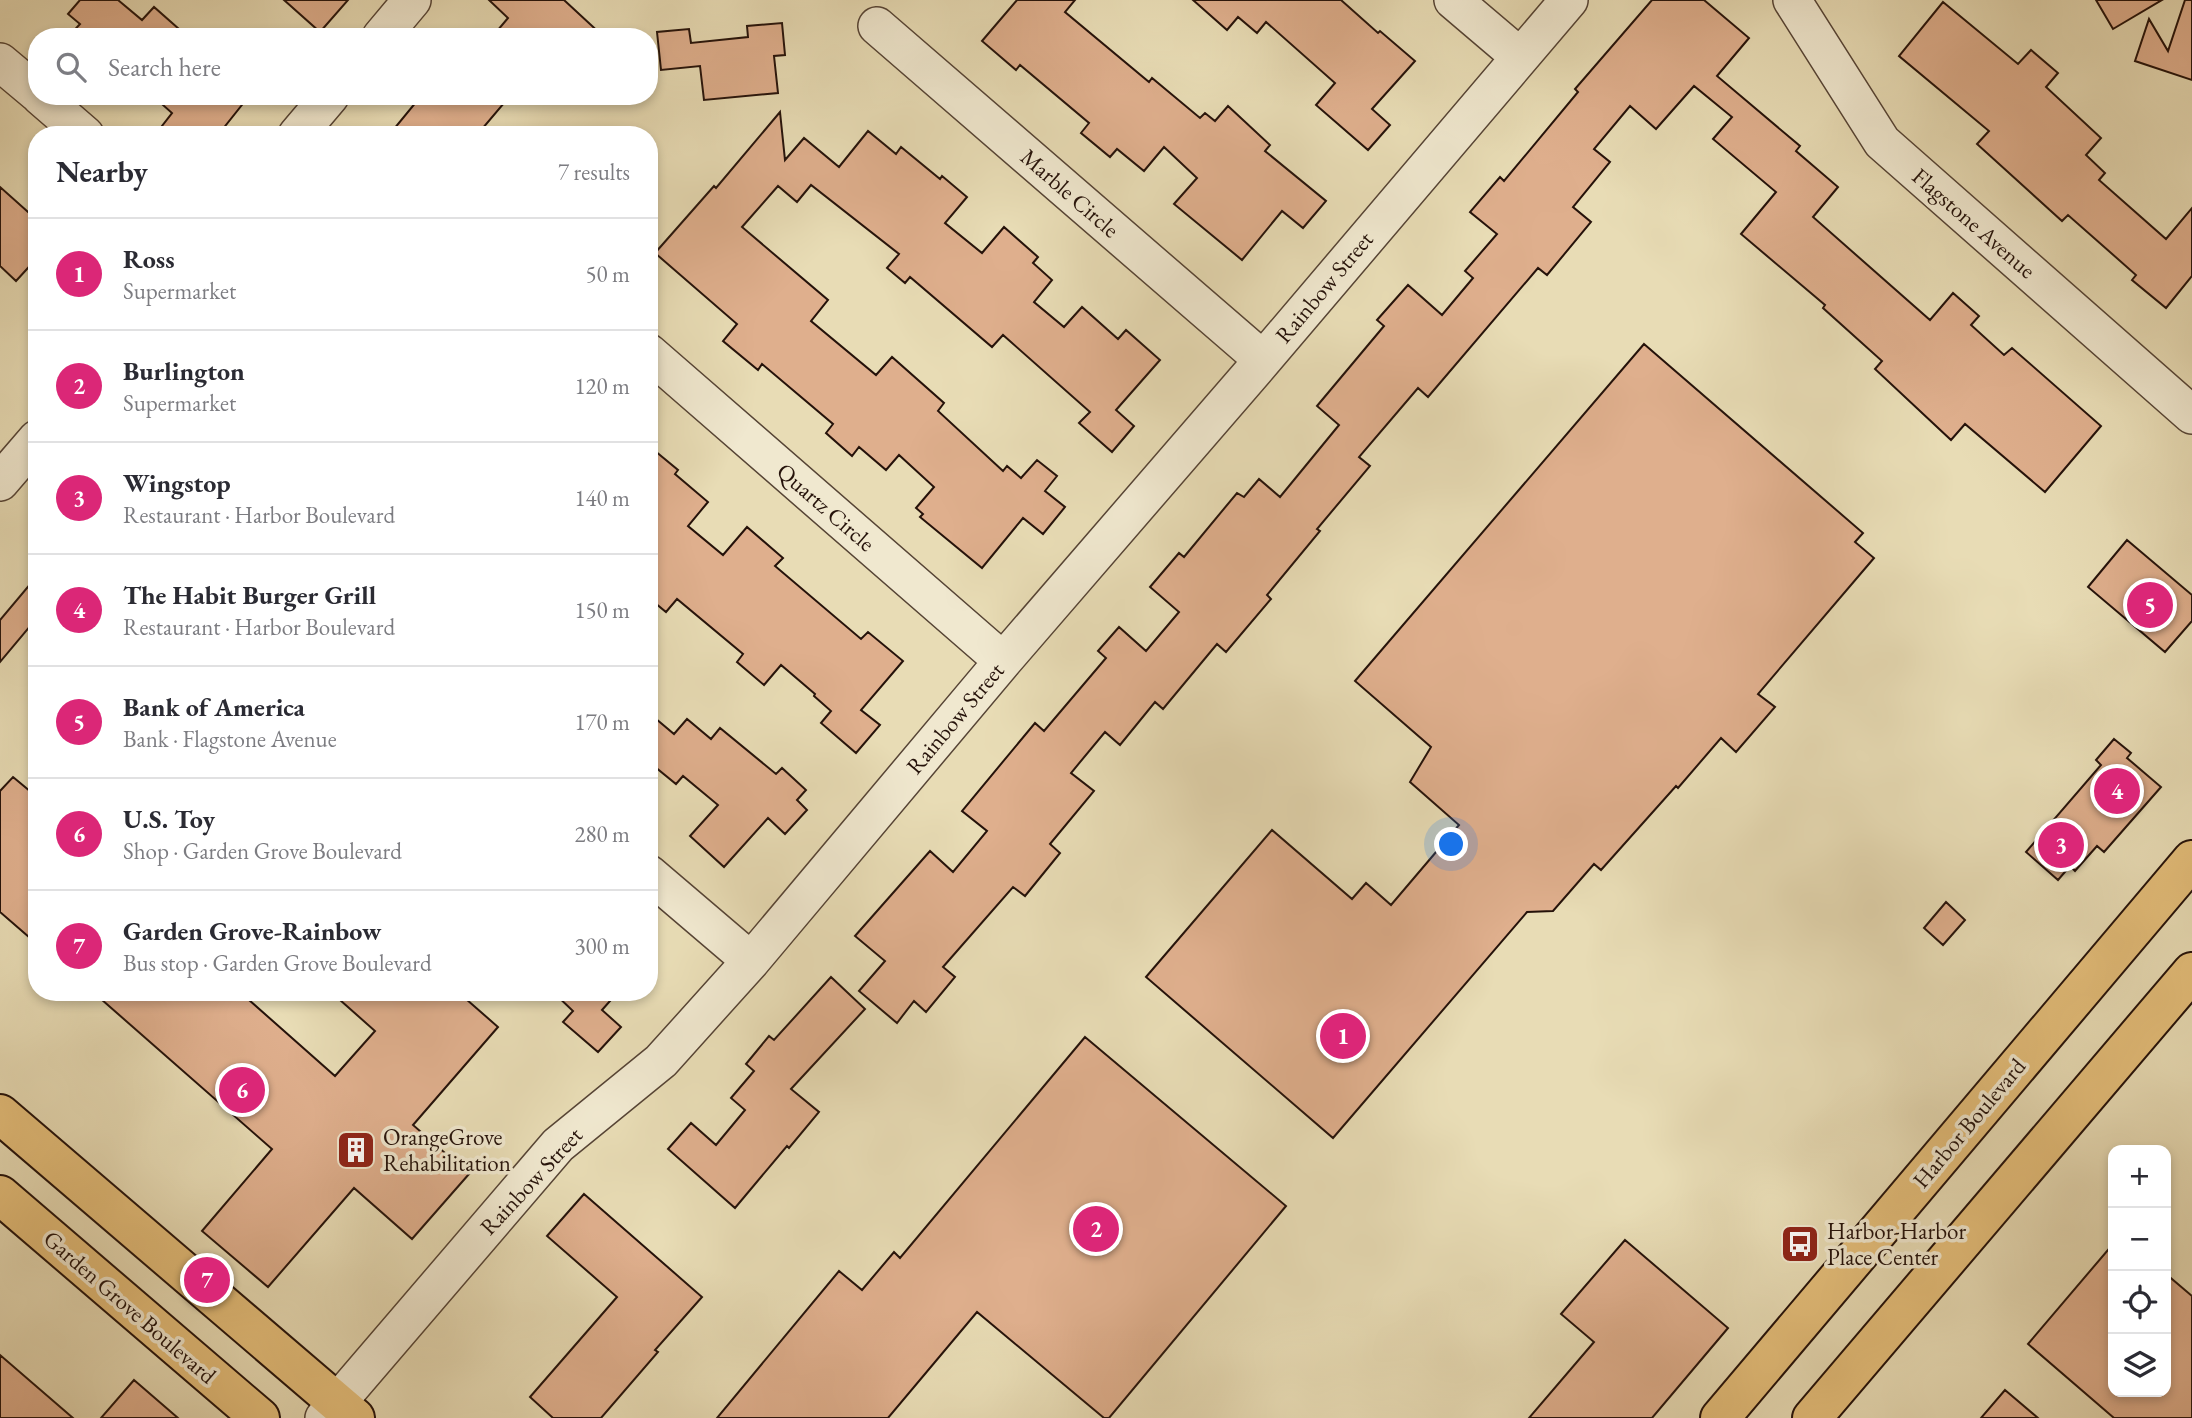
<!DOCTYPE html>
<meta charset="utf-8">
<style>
body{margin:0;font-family:"EB Garamond",serif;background:#f2f2f3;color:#2b2b33}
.controls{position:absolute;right:21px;bottom:21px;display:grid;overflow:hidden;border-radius:14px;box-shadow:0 4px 10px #0003}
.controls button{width:63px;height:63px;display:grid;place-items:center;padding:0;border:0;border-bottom:2px solid #e1e1e2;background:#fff;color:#2b2b33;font:35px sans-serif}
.you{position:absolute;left:1452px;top:845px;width:24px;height:24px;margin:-18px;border:5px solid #fff;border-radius:50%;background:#1a73e8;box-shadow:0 0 0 10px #1a73e833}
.badge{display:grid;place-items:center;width:46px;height:46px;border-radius:50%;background:#db2777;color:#fff;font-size:23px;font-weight:700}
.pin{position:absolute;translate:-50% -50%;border:4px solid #fff;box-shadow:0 2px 7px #0006}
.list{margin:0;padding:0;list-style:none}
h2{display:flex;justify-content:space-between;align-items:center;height:91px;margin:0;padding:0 28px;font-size:30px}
h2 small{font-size:23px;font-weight:400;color:#7c7c81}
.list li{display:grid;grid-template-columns:46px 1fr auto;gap:21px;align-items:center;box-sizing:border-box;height:112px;padding:0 28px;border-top:2px solid #e1e1e2}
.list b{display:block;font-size:26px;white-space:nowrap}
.list p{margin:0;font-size:23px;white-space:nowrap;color:#7c7c81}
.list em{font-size:23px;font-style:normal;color:#7c7c81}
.icon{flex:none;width:38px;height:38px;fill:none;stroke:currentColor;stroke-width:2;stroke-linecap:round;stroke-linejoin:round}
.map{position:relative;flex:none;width:2192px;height:1418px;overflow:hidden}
.search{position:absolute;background:#fff;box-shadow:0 4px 10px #0003;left:28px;top:28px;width:630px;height:77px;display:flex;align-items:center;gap:18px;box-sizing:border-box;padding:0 24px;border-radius:28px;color:#7c7c81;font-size:26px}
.panel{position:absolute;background:#fff;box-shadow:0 4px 10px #0003;left:28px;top:126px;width:630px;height:875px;border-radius:28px}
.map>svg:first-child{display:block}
.building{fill:#dfaf8d;stroke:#25120a;stroke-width:2}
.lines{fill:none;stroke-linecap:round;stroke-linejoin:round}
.minor-casing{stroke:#564435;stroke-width:40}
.major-casing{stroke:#25120a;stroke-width:42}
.minor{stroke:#f0e8cf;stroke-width:37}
.major{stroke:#e4be7a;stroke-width:38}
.labels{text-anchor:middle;stroke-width:7;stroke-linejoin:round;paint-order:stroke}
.street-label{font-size:23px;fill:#25120a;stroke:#f0e8cf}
.poi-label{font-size:23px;fill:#25120a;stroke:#f0e8cf;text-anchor:start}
</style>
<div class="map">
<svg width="2192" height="1418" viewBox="0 0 2192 1418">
<rect width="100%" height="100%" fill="#e8dcb5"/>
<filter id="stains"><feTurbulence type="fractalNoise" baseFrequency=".00286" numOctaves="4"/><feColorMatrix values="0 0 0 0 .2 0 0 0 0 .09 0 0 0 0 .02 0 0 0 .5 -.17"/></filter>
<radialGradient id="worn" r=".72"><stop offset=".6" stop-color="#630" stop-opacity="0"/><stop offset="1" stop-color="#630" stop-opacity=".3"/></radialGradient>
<!-- building -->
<path class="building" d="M80 0H118L142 20 154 7 188 37H68L80 24 68 14Z
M284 0H348L320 32Z
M489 0H564L604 37H492L508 18Z
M1017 0H1075L1065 12 1149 82 1152 78 1200 118 1205 113 1215 121 1228 106 1270 145 1265 151 1326 201 1303 228 1282 211 1242 260 1174 204 1197 178 1164 147 1144 171 1117 149 1110 157 1081 133 1089 123 1020 65 1016 70 982 41Z
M1193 0H1341L1378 33 1380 31 1415 61 1372 109 1390 125 1368 150 1316 105 1335 83 1266 22 1257 33 1238 17 1227 30Z
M1652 0H1704L1749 38 1717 76 1800 146 1796 151 1838 187 1813 217 1930 320 1953 293 1979 316 1971 325 2004 355 2012 348 2101 426 2045 492 1965 424 1951 440 1875 369 1882 361 1823 308 1825 305 1741 234 1776 192 1713 139 1732 117 1694 86 1656 129 1630 106 1594 149 1610 162 1573 207 1591 222 1547 275 1538 268 1428 397 1418 388 1359 457 1370 466 1317 529 1320 531 1267 595 1271 599 1226 652 1217 644 1163 709 1155 702 1120 745 1105 732 1071 773 1094 791 1050 844 1060 853 1025 896 1013 887 943 967 955 977 926 1012 914 1001 897 1023 859 991 885 961 855 936 930 851 953 872 987 831 962 811 1035 723 1044 731 1106 658 1098 651 1119 627 1146 651 1179 612 1150 587 1179 553 1184 557 1237 493 1244 497 1259 479 1280 497 1339 425 1317 406 1384 326 1377 320 1408 285 1442 315 1473 278 1465 271 1497 234 1470 212 1500 177 1504 181 1578 92 1575 89Z
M2096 0H2162L2113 29Z
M2185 0H2192V80L2135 61 2149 19 2168 51Z
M1943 2 2018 64 2031 50 2058 73 2046 87 2101 138 2086 155 2105 173 2099 180 2166 239 2192 208V276L2166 308 2132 280 2136 275 2068 215 2062 221 1977 144 1989 131 1899 56Z
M782 23 785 55 774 56 778 93 704 100 700 66 661 70 657 32 689 29 691 43 748 37 747 26Z
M153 96H249L218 135H155L172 113Z
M421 96H510L477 135H389Z
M780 112 785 160 804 138 839 167 868 131 896 154 901 147 940 179 942 176 967 197 945 223 982 253 1004 227 1038 257 1033 263 1052 280 1034 302 1064 327 1082 307 1118 339 1126 330 1160 360 1116 410 1134 426 1112 452 1079 423 1090 412 1003 335 992 347 910 277 905 283 887 268 899 254 811 185 797 202 778 186 742 227 828 300 811 321 876 375 892 357 944 403 938 411 1003 471 1007 466 1021 478 1037 460 1057 476 1045 491 1065 507 1043 534 1023 518 982 568 920 517 923 514 916 508 934 487 899 455 886 470 859 447 852 456 826 433 833 424 762 364 758 370 723 341 737 324 655 253 714 186 716 188Z
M0 187 37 220V258L16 281 0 266Z
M1644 344 1863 533 1855 542 1874 558 1758 694 1775 707 1736 752 1721 738 1678 788 1676 786 1601 870 1594 864 1553 911 1527 912 1333 1138 1146 977 1272 830 1352 899 1366 883 1391 905 1459 825 1410 782 1431 747 1355 681Z
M649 446 678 470 675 474 708 502 688 526 723 555 747 527 783 558 775 566 861 639 868 632 903 661 861 710 880 725 856 753 821 723 831 711 814 696 815 694 781 665 764 685 737 662 743 654 677 599 666 612 649 598Z
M2127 540 2192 595V621L2165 652 2088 587Z
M37 576V618L0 662V620Z
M649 713 674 734 687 719 711 739 720 728 776 774 782 768 806 790 797 800 807 810 785 834 768 818 724 867 690 836 718 805 683 776 676 784 649 762Z
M2114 739 2131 753 2127 758 2161 787 2104 852 2097 846 2075 871 2070 866 2058 880 2026 852 2101 765 2096 760Z
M13 777 37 797V944L0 912V791Z
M1946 902 1965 920 1943 945 1924 928Z
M831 977 865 1009 791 1089 819 1112 789 1148 787 1146 735 1208 668 1149 691 1123 716 1145 745 1110 731 1098 754 1071 746 1064 769 1036 774 1040Z
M93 992H240L335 1076 375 1031 331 992H458L498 1027 413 1125 469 1174 412 1239 354 1188 268 1287 202 1231 272 1149Z
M553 992H618L602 1010 621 1027 598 1052 563 1022 573 1011Z
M1085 1037 1286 1206 1109 1418H1104L977 1312 888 1418H717L839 1271 862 1290 894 1252 900 1258Z
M584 1194 702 1297 655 1350 658 1352 601 1418H553L530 1397 617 1297 547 1236Z
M1625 1240 1728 1328 1652 1418H1529L1594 1342 1561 1314Z
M2113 1244V1392H2166V1274L2192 1296V1418H2114L2028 1344Z
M0 1355 73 1418H0Z
M134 1380 178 1418H101Z
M2005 1390 2038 1418H1981Z"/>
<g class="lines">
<defs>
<path id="minor" d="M1453 0 1520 57
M1792 0 1882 142 2192 415
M877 26 1263 360
M381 37 412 0
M0 62 37 93
M40 96 85 135
M297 135 330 96
M649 353 1003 661
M0 482 37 439
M649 874 751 961
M324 1418 558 1145 661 1061 751 961 1003 661 1263 360 1569 0"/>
<path id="major" d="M0 1114 355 1418
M0 1195 260 1418
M1720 1418 2192 860
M1812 1418 2192 972"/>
</defs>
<!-- minor casing -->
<use href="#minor" class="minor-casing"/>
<!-- major casing -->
<use href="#major" class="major-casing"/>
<!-- minor -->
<use href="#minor" class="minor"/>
<!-- major -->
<use href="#major" class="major"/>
</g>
<!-- icons -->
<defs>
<symbol id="building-square" viewBox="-11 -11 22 22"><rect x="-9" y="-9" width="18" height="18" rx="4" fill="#8f2418" stroke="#f0e8cf"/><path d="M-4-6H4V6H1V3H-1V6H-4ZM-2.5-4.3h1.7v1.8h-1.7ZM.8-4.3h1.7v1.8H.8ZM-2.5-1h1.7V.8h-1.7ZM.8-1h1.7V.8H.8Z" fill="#fff"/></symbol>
<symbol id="bus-square" viewBox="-11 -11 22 22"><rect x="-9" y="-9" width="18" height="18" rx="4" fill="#8f2418" stroke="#f0e8cf"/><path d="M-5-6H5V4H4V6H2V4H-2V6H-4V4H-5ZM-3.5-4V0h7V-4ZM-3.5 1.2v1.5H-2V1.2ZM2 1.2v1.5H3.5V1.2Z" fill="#fff"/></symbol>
</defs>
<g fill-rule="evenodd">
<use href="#building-square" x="334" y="1128" width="44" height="44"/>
<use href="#bus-square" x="1778" y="1222" width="44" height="44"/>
</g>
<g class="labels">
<!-- street labels -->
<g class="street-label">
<text transform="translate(1070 193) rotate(41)" y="8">Marble Circle</text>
<text transform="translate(1974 223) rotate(41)" y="8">Flagstone Avenue</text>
<text transform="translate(1324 287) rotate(-50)" y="8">Rainbow Street</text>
<text transform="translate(826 507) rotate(41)" y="8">Quartz Circle</text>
<text transform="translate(955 718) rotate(-50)" y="8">Rainbow Street</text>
<text transform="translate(1969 1123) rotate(-50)" y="8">Harbor Boulevard</text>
<text transform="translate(531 1181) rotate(-47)" y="8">Rainbow Street</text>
<text transform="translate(130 1307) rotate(41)" y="8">Garden Grove Boulevard</text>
</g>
<!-- poi labels -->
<g class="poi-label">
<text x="383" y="1145">OrangeGrove<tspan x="383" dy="26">Rehabilitation</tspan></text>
<text x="1827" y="1239">Harbor-Harbor<tspan x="1827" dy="26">Place Center</tspan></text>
</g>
</g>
<rect width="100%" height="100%" filter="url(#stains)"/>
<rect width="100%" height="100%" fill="url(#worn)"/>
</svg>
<div class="controls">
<button>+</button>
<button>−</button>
<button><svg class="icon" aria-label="locate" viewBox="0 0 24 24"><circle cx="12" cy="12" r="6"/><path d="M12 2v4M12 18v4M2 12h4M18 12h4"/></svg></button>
<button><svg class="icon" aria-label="layers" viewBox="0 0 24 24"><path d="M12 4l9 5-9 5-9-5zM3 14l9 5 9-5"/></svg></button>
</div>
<div class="you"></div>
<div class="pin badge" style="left:1343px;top:1036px">1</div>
<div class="pin badge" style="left:1096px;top:1229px">2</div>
<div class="pin badge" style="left:2061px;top:845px">3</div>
<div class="pin badge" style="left:2117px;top:791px">4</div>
<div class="pin badge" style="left:2150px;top:605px">5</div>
<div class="pin badge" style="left:242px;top:1090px">6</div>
<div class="pin badge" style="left:207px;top:1280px">7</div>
<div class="search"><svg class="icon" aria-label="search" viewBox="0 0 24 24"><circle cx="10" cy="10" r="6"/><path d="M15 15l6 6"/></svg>Search here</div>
<section class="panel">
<h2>Nearby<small>7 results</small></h2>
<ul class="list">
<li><span class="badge">1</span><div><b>Ross</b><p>Supermarket</p></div><em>50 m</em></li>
<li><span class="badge">2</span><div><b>Burlington</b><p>Supermarket</p></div><em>120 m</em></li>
<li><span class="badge">3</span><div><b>Wingstop</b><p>Restaurant · Harbor Boulevard</p></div><em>140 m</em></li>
<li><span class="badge">4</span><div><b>The Habit Burger Grill</b><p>Restaurant · Harbor Boulevard</p></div><em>150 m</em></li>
<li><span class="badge">5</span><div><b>Bank of America</b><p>Bank · Flagstone Avenue</p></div><em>170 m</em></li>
<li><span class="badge">6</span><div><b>U.S. Toy</b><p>Shop · Garden Grove Boulevard</p></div><em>280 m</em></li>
<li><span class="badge">7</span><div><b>Garden Grove-Rainbow</b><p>Bus stop · Garden Grove Boulevard</p></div><em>300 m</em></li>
</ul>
</section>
</div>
